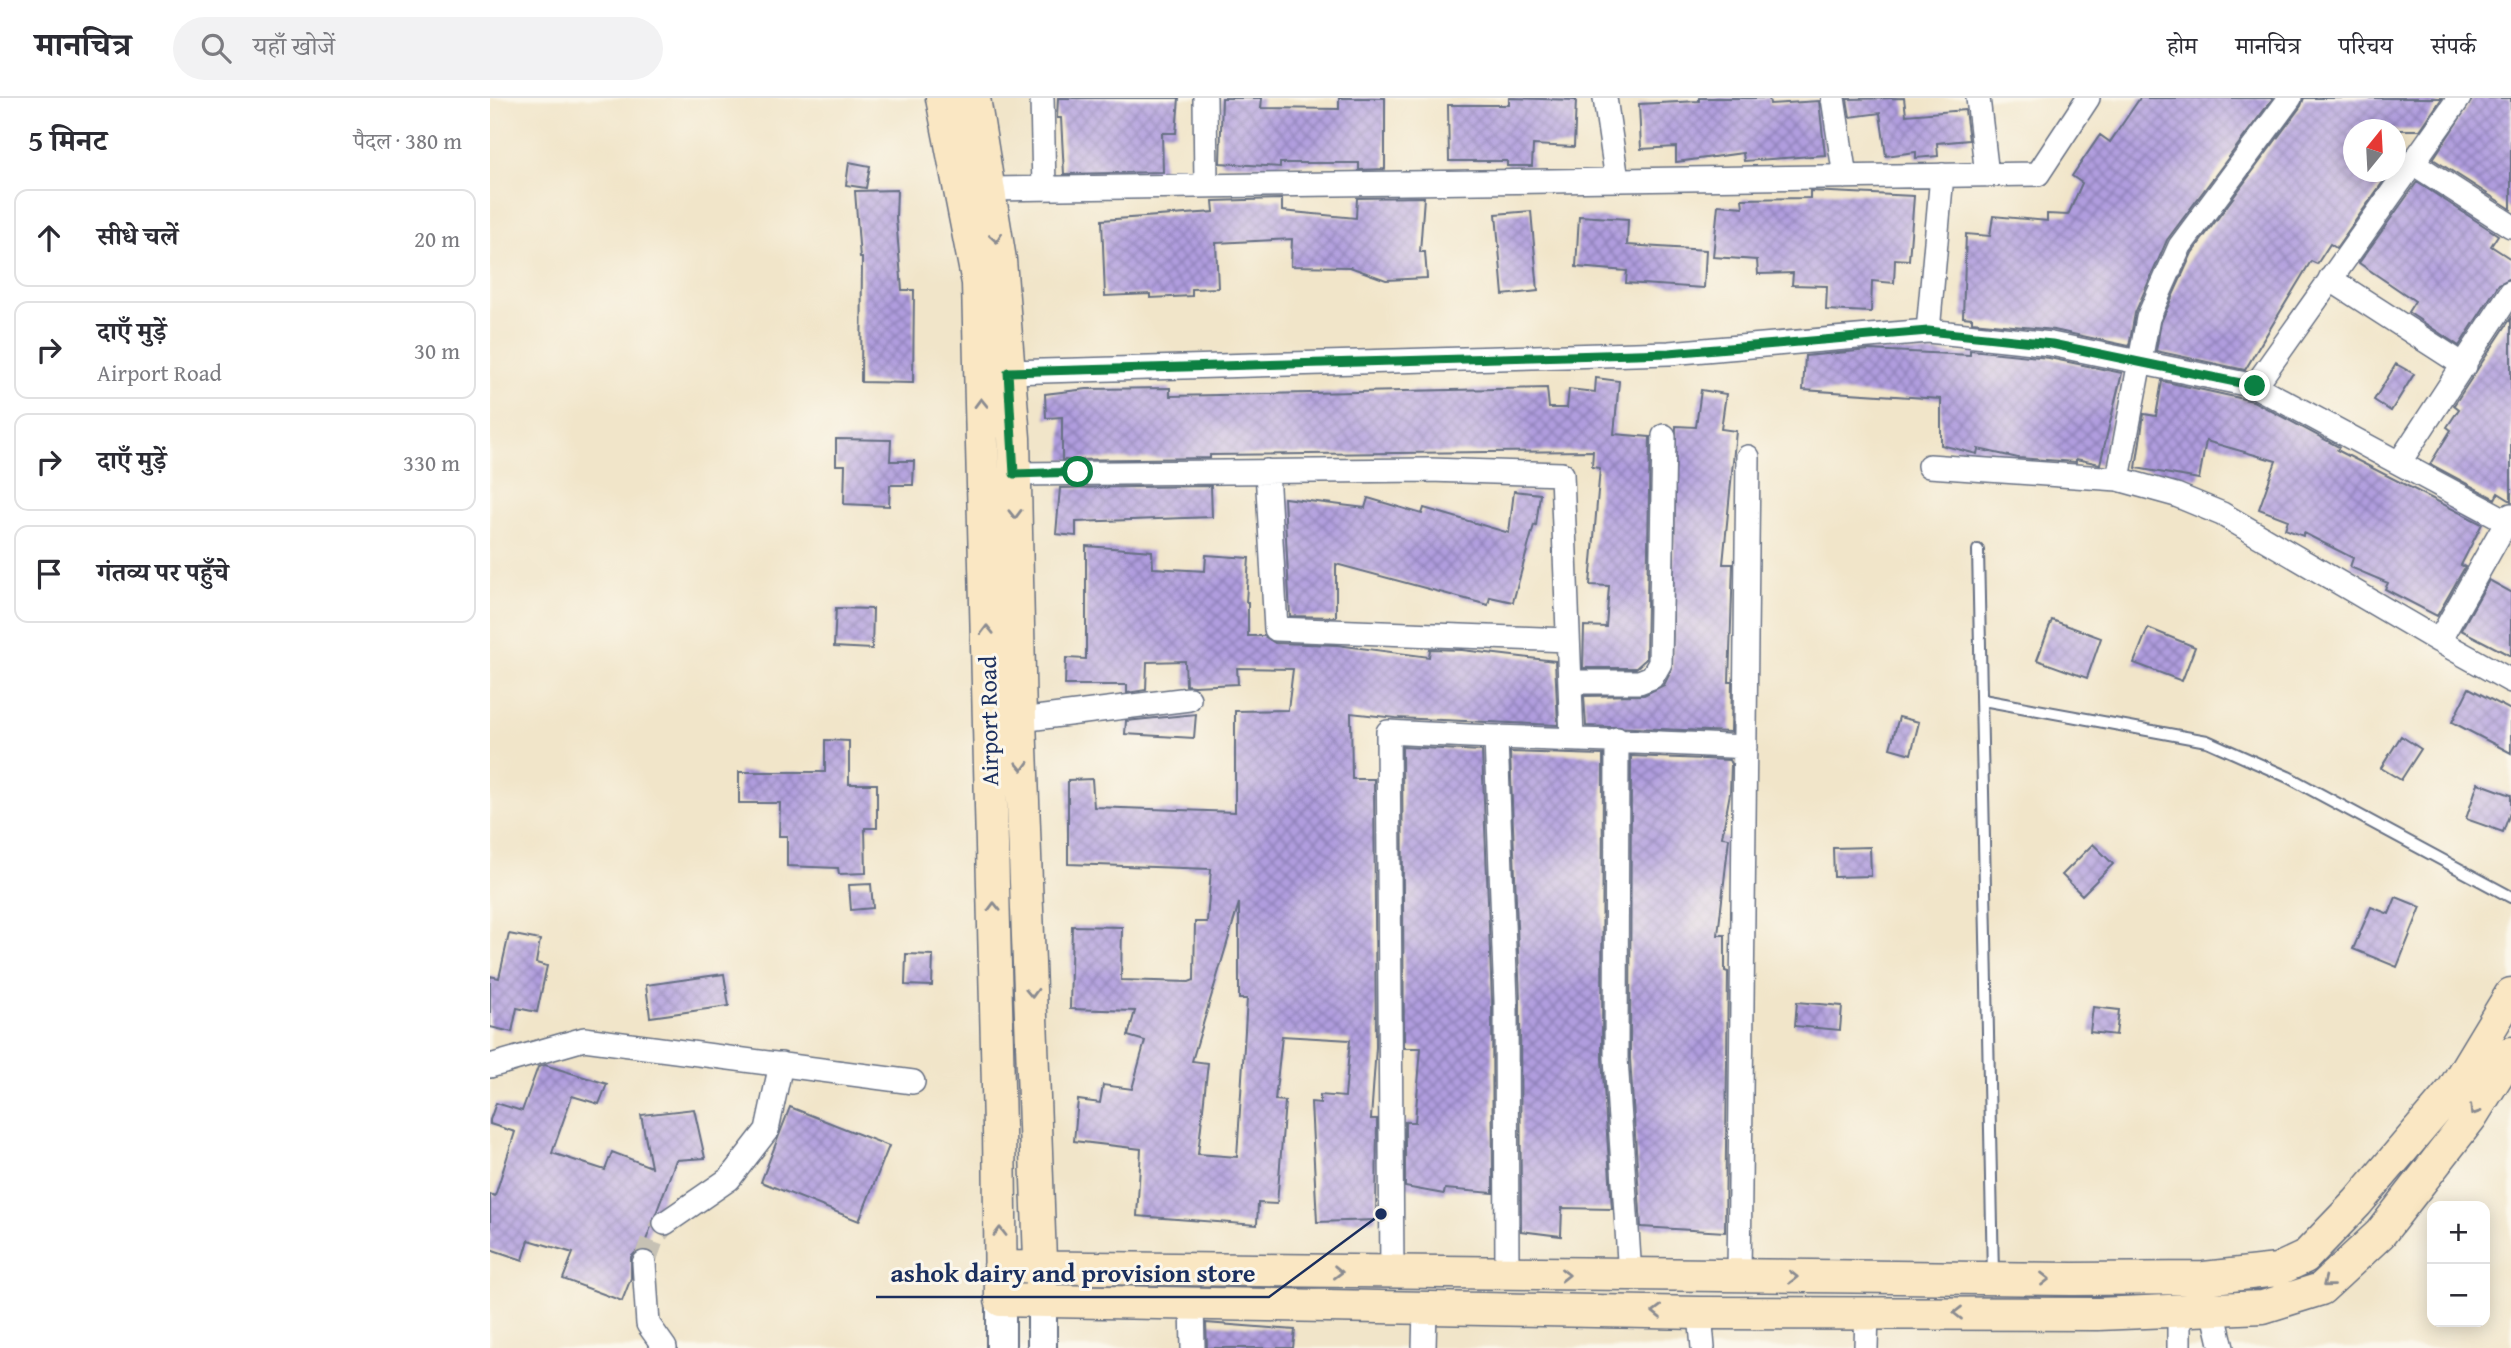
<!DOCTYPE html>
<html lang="hi">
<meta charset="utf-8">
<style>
body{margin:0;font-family:"Gentium Book Plus","Noto Serif Devanagari",serif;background:#f2f2f3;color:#2b2b33}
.controls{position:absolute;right:21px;bottom:21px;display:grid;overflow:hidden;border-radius:14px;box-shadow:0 4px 18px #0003}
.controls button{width:63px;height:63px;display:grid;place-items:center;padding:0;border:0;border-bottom:2px solid #e1e1e2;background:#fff;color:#2b2b33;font:35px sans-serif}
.compass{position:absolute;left:1853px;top:21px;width:63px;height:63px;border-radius:50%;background:#fff;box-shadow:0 4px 18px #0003;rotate:18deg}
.stop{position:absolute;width:21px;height:21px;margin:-16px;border:5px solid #0b8043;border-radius:50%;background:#fff}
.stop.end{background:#0b8043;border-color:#fff;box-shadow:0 2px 7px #0008}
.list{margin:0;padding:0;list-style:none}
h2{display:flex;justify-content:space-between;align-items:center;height:91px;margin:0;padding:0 28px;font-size:30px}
h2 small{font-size:23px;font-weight:400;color:#7c7c81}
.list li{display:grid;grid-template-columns:46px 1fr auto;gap:21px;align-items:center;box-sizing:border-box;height:98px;margin:0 14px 14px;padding:0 14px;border:2px solid #e1e1e2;border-radius:14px}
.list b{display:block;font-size:26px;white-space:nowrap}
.list p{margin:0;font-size:23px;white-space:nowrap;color:#7c7c81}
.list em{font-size:23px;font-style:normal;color:#7c7c81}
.icon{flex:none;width:38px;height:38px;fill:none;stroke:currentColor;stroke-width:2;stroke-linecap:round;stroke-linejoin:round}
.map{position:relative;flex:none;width:2021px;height:1250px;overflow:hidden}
header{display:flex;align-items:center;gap:42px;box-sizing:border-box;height:98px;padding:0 35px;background:#fff;border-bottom:2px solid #e1e1e2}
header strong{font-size:33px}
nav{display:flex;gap:38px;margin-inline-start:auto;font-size:24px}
.search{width:490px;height:63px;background:#f2f2f3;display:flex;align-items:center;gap:18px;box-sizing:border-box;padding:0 24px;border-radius:38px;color:#7c7c81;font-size:26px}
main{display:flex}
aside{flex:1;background:#fff}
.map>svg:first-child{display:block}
.building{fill:url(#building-cross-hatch);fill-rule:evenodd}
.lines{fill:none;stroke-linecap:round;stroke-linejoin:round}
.minor-tunnel{stroke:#c6c1b4;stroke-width:23;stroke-dasharray:23 11;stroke-linecap:butt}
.service-casing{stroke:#666f83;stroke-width:14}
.minor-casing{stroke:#666f83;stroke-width:26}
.tertiary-casing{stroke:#666f83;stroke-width:32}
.secondary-casing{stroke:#666f83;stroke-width:35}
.service{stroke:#fff;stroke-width:10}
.minor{stroke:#fff;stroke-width:23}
.tertiary{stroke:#fff;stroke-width:28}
.secondary{stroke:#fae7c3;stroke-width:32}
.oneway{stroke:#8a8b90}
.route{stroke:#0b8043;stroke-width:9}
.labels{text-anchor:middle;stroke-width:6;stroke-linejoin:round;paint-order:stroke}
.street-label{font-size:24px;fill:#1b2f5e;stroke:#fbf7ec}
.leader{fill:none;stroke:#1b2f5e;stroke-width:2.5}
.callout-dot{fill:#1b2f5e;stroke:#fbf7ec;stroke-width:2.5}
.callout-label{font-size:26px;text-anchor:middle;font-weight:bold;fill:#1b2f5e;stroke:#fbf7ec;stroke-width:6;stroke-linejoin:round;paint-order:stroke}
</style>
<header>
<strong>मानचित्र</strong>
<div class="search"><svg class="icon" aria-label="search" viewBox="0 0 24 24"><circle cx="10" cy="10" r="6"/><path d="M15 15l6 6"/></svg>यहाँ खोजें</div>
<nav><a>होम</a><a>मानचित्र</a><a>परिचय</a><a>संपर्क</a></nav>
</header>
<main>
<aside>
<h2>5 मिनट<small>पैदल · 380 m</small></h2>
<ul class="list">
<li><svg class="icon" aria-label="ahead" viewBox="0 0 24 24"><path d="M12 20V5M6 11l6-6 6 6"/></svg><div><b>सीधे चलें</b></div><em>20 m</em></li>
<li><svg class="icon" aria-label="right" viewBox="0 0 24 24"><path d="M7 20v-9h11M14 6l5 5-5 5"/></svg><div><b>दाएँ मुड़ें</b><p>Airport Road</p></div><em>30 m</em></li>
<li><svg class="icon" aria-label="right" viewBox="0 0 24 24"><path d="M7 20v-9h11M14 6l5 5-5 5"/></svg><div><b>दाएँ मुड़ें</b></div><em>330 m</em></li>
<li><svg class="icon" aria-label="arrive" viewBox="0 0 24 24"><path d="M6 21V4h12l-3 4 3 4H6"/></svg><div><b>गंतव्य पर पहुँचे</b></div></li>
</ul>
</aside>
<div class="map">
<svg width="2021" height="1250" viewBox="0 0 2021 1250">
<defs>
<pattern id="building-cross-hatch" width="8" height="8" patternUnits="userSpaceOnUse" patternTransform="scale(1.75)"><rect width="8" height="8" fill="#b09dde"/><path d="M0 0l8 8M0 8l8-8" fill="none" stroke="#8e80b7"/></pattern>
</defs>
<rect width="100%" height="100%" fill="#fbf7ec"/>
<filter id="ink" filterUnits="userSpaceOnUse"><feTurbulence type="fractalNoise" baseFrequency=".0143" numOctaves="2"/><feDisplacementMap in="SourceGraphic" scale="14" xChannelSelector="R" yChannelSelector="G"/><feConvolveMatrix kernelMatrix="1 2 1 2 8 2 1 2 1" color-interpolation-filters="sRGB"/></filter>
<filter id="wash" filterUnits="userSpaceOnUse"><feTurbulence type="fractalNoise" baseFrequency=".00686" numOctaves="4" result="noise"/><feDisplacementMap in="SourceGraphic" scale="28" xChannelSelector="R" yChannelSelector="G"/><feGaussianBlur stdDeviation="1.57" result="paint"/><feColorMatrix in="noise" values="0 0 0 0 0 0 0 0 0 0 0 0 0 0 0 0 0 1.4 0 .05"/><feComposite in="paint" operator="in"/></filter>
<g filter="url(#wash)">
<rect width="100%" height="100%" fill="#f1e5c9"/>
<g id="blocks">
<!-- building -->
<path class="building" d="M568 0H689L686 35H672L673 74 574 76 571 20H567Z
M732 0H772L771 10 849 11V0H895V71L869 72V65H790V69L730 65Z
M1019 0 1086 2 1084 49 1043 47 1042 68H1017V63H959L958 7H1019Z
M1209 0H1279L1280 6 1329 3 1335 57 1254 63 1253 55 1186 64V49L1151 51 1149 6 1209 3Z
M1414 0 1416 17 1475 12 1479 42 1447 45 1448 58 1426 60V54L1396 58 1390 15 1360 19 1357 1Z
M1650 0H1783L1677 142 1645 215 1639 248 1564 232 1482 224V220L1473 219 1476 136 1500 138 1503 118 1557 123V116L1578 117 1592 85 1582 78 1610 37 1620 44Z
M1814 0H1952L1930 32H1864V74H1900L1846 150 1840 146 1827 166 1821 163 1755 272 1666 253 1671 224 1702 155 1811 8Z
M1983 0H2021V111L1943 61Z
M359 64 380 68 376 90 356 87Z
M1927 84 2008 137 2001 148 2021 161V180L2009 186 1969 248 1918 214 1925 203 1869 165Z
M407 92 406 120 412 192H424L423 285 371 284 372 160H370L365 93Z
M1320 93 1424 98 1419 162 1405 161 1404 185 1382 183 1381 214 1336 212 1337 188 1302 187 1303 175 1268 176 1267 162 1223 159 1228 107 1253 109 1252 101 1320 100Z
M934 99 930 154H935L937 180 896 182 860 169 801 168 802 141 726 145 728 190 702 191V198L660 200V196L615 198 612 122 724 114 723 103 792 101V113L866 120 867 100Z
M1041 113 1048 193 1013 197 1006 116Z
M1089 118 1138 121 1137 147 1216 152 1214 190 1136 185 1137 173 1086 169Z
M2021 220V403L2008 395 2005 401 1940 366 1961 332 1957 329 1969 311 1964 307Z
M1379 252 1480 257V252L1559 260 1632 275 1610 366 1586 361V364L1528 360 1488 351 1487 356 1451 347V301L1313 292 1315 258Z
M1906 266 1924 276 1901 313 1884 302Z
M1106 280 1129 283 1124 336 1160 339 1156 561 1146 570H1093L1094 528 1116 529 1119 488 1100 487 1110 370 1102 369 1103 353 720 357V360L572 362V319L556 320 555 296 597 291 680 290V298L1057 290 1059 310H1077L1079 291 1105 294Z
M1672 283 1763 303 1849 349 1847 352 1992 426 1971 467 1975 469 1947 518 1895 491 1898 485 1860 469 1863 460 1814 435 1813 438 1795 431 1798 422 1769 411 1786 363 1716 343 1709 381 1646 370 1654 316 1666 318Z
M1211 292 1236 296 1231 331 1246 333 1233 466H1243L1239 584H1242L1241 634 1096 628 1094 598 1154 597 1174 587 1182 571 1186 328 1206 329Z
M346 341 401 342 400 363H424L423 387H400L399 408 354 406 355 367H346Z
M721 388 722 419 586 424V438L566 436 570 390Z
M1024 393 1050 396 1046 428 1044 427 1023 504 1000 499 998 507 846 466V519L800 518 794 400 875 410 878 400 932 416 934 410 1019 435Z
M596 448 662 453 663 470 715 473 716 457 759 460 756 504H758V538H774L785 545 847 547 939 559 940 551 972 552 1065 563 1068 627 906 620 861 615 862 681H884L886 949 881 1021H887L886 1122 827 1124 821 1004 830 1005V997L855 999 860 942 792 938 785 1002 795 1003 787 1106 768 1105 767 1127 647 1118 651 1051 584 1043 588 1002 610 1005 613 987 642 991 655 943 638 938 645 913 580 911 582 828 632 829 631 882 699 884 704 882 705 824H717L721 771 578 766V682L602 681 604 709 745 714V613L798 612 803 571 747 570 748 586 704 588 696 587 695 563 657 564 656 592 637 595V587H575L576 560 596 561ZM749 805V901H757L747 1059 708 1056 718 965 702 963Z
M1999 482 2021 494V558L1971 532Z
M346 510 383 511 382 551 344 549Z
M1562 522 1611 540 1597 580 1547 562Z
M1658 530 1705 549 1692 583 1644 565Z
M1979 590 2021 612V655L1962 624Z
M706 616 704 640 635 636 636 623Z
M1409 619 1429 624 1421 656 1400 650Z
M1911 638 1931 651 1911 682 1891 670Z
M335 642 359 643V686H387V730H375L376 775 349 776 348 770 297 768V738H289L290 705H249V674H335Z
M912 649 992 653 1002 903 1003 1095 955 1091 954 1096 915 1089V1024H925L931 950H914Z
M1020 654 1113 657 1112 960 1122 1111 1072 1110 1071 1138 1031 1133 1030 902Z
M1141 658 1239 662 1241 666 1240 695 1232 739 1239 740 1228 837H1235V873L1238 874 1235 1134 1151 1129 1140 960Z
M1988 685 2021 697V712L2013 734 1976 721Z
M1603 746 1623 766 1592 797 1572 777Z
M1380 749 1381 778 1344 779 1343 750Z
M381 786 383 810 361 812 359 787Z
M1906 799 1931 809 1907 869 1863 851 1881 809 1899 816Z
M19 836 50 842 46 865 57 868 47 914 27 910 22 934 0 929V878L9 880Z
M416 856 443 857 442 888 415 887Z
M234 876 239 908 160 919 156 887Z
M1307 904 1352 908 1350 932 1305 928Z
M1603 909 1629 912 1626 937 1600 934Z
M55 967 117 986 109 1006 82 998 62 1055 115 1072 122 1054 161 1069 151 1017 204 1011 215 1060 186 1062 155 1145 141 1159V1180L132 1203 73 1181 83 1155 39 1142 33 1162 0 1151V1096L5 1098 25 1034 0 1026V1022L6 1005 32 1013 48 969Z
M300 1009 399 1048 369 1123 271 1084Z
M716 1225 805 1232 803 1250H717Z"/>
</g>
</g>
<g filter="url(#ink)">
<use href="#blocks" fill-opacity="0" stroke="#666f83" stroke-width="2"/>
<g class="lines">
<!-- minor-tunnel -->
<path class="minor-tunnel" d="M154 1165 163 1140 175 1125"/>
<defs>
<path id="service" d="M1488 452 1503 1177
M1493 602 1717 643 1798 679 2021 799"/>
<path id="minor" d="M552 0 554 90
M715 0 716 88
M1115 0 1127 82
M1343 0 1355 79
M1488 0 1497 77
M1969 0 1765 288 2017 423 2021 417
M1923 65 2021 128
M499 91 1548 76 1598 0
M1840 181 1975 268
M1438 233 1452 77
M518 274 1179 255 1438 233 1561 246 1765 288
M1909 365 2021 194
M1439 368 1628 381 1686 397 1732 416 1949 543
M777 373 786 531 1078 542
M524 376 939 372 1072 376 1082 640
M1628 381 1658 220 1690 148 1800 0
M2017 423 1949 543 2021 583
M1080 584H1149L1162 579 1170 565 1174 338
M530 622 699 601
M1006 641 1016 903 1017 1177
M1127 641 1126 960 1140 1178
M0 968 94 941 423 984
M175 1125 239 1081 277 1032 291 966
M154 1165 158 1226 175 1250
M902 1175 898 634C1017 641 1136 642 1255 649
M1249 1178 1258 359
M702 1207 703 1250
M1723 1211 1732 1250
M1689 1213V1250
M1210 1215 1213 1250
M934 1250 935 1210
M1376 1250 1377 1214"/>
<path id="tertiary" d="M511 1202V1250
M552 1204V1250"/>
<path id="secondary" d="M452 0 488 185 509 1029 511 1202 1210 1215 1608 1216 1773 1209 1831 1191 1890 1136 1981 1019 2021 955
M484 0 510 162 524 340 530 622 551 1189
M510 1169 1583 1181 1714 1180 1787 1172 1815 1159 1867 1105 1963 992 2021 896"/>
</defs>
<!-- service casing -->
<use href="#service" class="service-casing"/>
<!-- minor casing -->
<use href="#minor" class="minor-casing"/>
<!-- tertiary casing -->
<use href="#tertiary" class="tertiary-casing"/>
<!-- secondary casing -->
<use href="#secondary" class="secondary-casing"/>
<!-- service -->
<use href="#service" class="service"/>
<!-- minor -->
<use href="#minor" class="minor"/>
<!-- tertiary -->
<use href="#tertiary" class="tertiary"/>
<!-- secondary -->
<use href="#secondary" class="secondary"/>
</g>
<!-- one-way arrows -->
<defs><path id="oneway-chevron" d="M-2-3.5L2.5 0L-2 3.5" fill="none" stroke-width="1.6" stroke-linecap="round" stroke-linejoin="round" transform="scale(1.75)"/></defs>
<g class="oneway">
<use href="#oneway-chevron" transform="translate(506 140) rotate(81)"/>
<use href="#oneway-chevron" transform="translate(491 305) rotate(-91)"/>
<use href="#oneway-chevron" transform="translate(525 416) rotate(89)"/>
<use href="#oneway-chevron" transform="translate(497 532) rotate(-91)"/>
<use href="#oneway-chevron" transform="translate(532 668) rotate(88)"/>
<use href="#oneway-chevron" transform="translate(504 809) rotate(-91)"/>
<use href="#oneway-chevron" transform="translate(542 895) rotate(88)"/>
<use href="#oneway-chevron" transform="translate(1984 1013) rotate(123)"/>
<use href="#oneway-chevron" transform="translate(510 1134) rotate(-90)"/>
<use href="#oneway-chevron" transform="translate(848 1174) rotate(1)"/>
<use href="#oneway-chevron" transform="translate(1075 1177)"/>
<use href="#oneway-chevron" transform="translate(1303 1179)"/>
<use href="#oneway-chevron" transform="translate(1555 1181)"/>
<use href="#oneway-chevron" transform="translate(1837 1185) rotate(141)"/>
<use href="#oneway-chevron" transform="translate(1167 1214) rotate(-179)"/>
<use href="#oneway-chevron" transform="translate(1468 1215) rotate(-180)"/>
</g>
</g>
<g class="lines" filter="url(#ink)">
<!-- route -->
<path class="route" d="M588 374 524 376 518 274 1179 255 1438 233 1562 246 1765 288"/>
</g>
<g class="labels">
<!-- street labels -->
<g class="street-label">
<text transform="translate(499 623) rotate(-91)" y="8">Airport Road</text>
</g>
</g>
<!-- callouts -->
<path class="leader" d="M891 1116L779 1199H386"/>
<circle class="callout-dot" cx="891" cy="1116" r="7"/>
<g class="callout-label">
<text x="583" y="1184">ashok dairy and provision store</text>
</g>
</svg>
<div class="controls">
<button>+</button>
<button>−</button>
</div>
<svg class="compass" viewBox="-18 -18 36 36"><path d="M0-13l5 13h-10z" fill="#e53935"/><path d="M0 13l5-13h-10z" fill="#7c7c81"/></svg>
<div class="stop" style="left:588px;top:374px"></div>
<div class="stop end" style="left:1765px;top:288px"></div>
</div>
</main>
